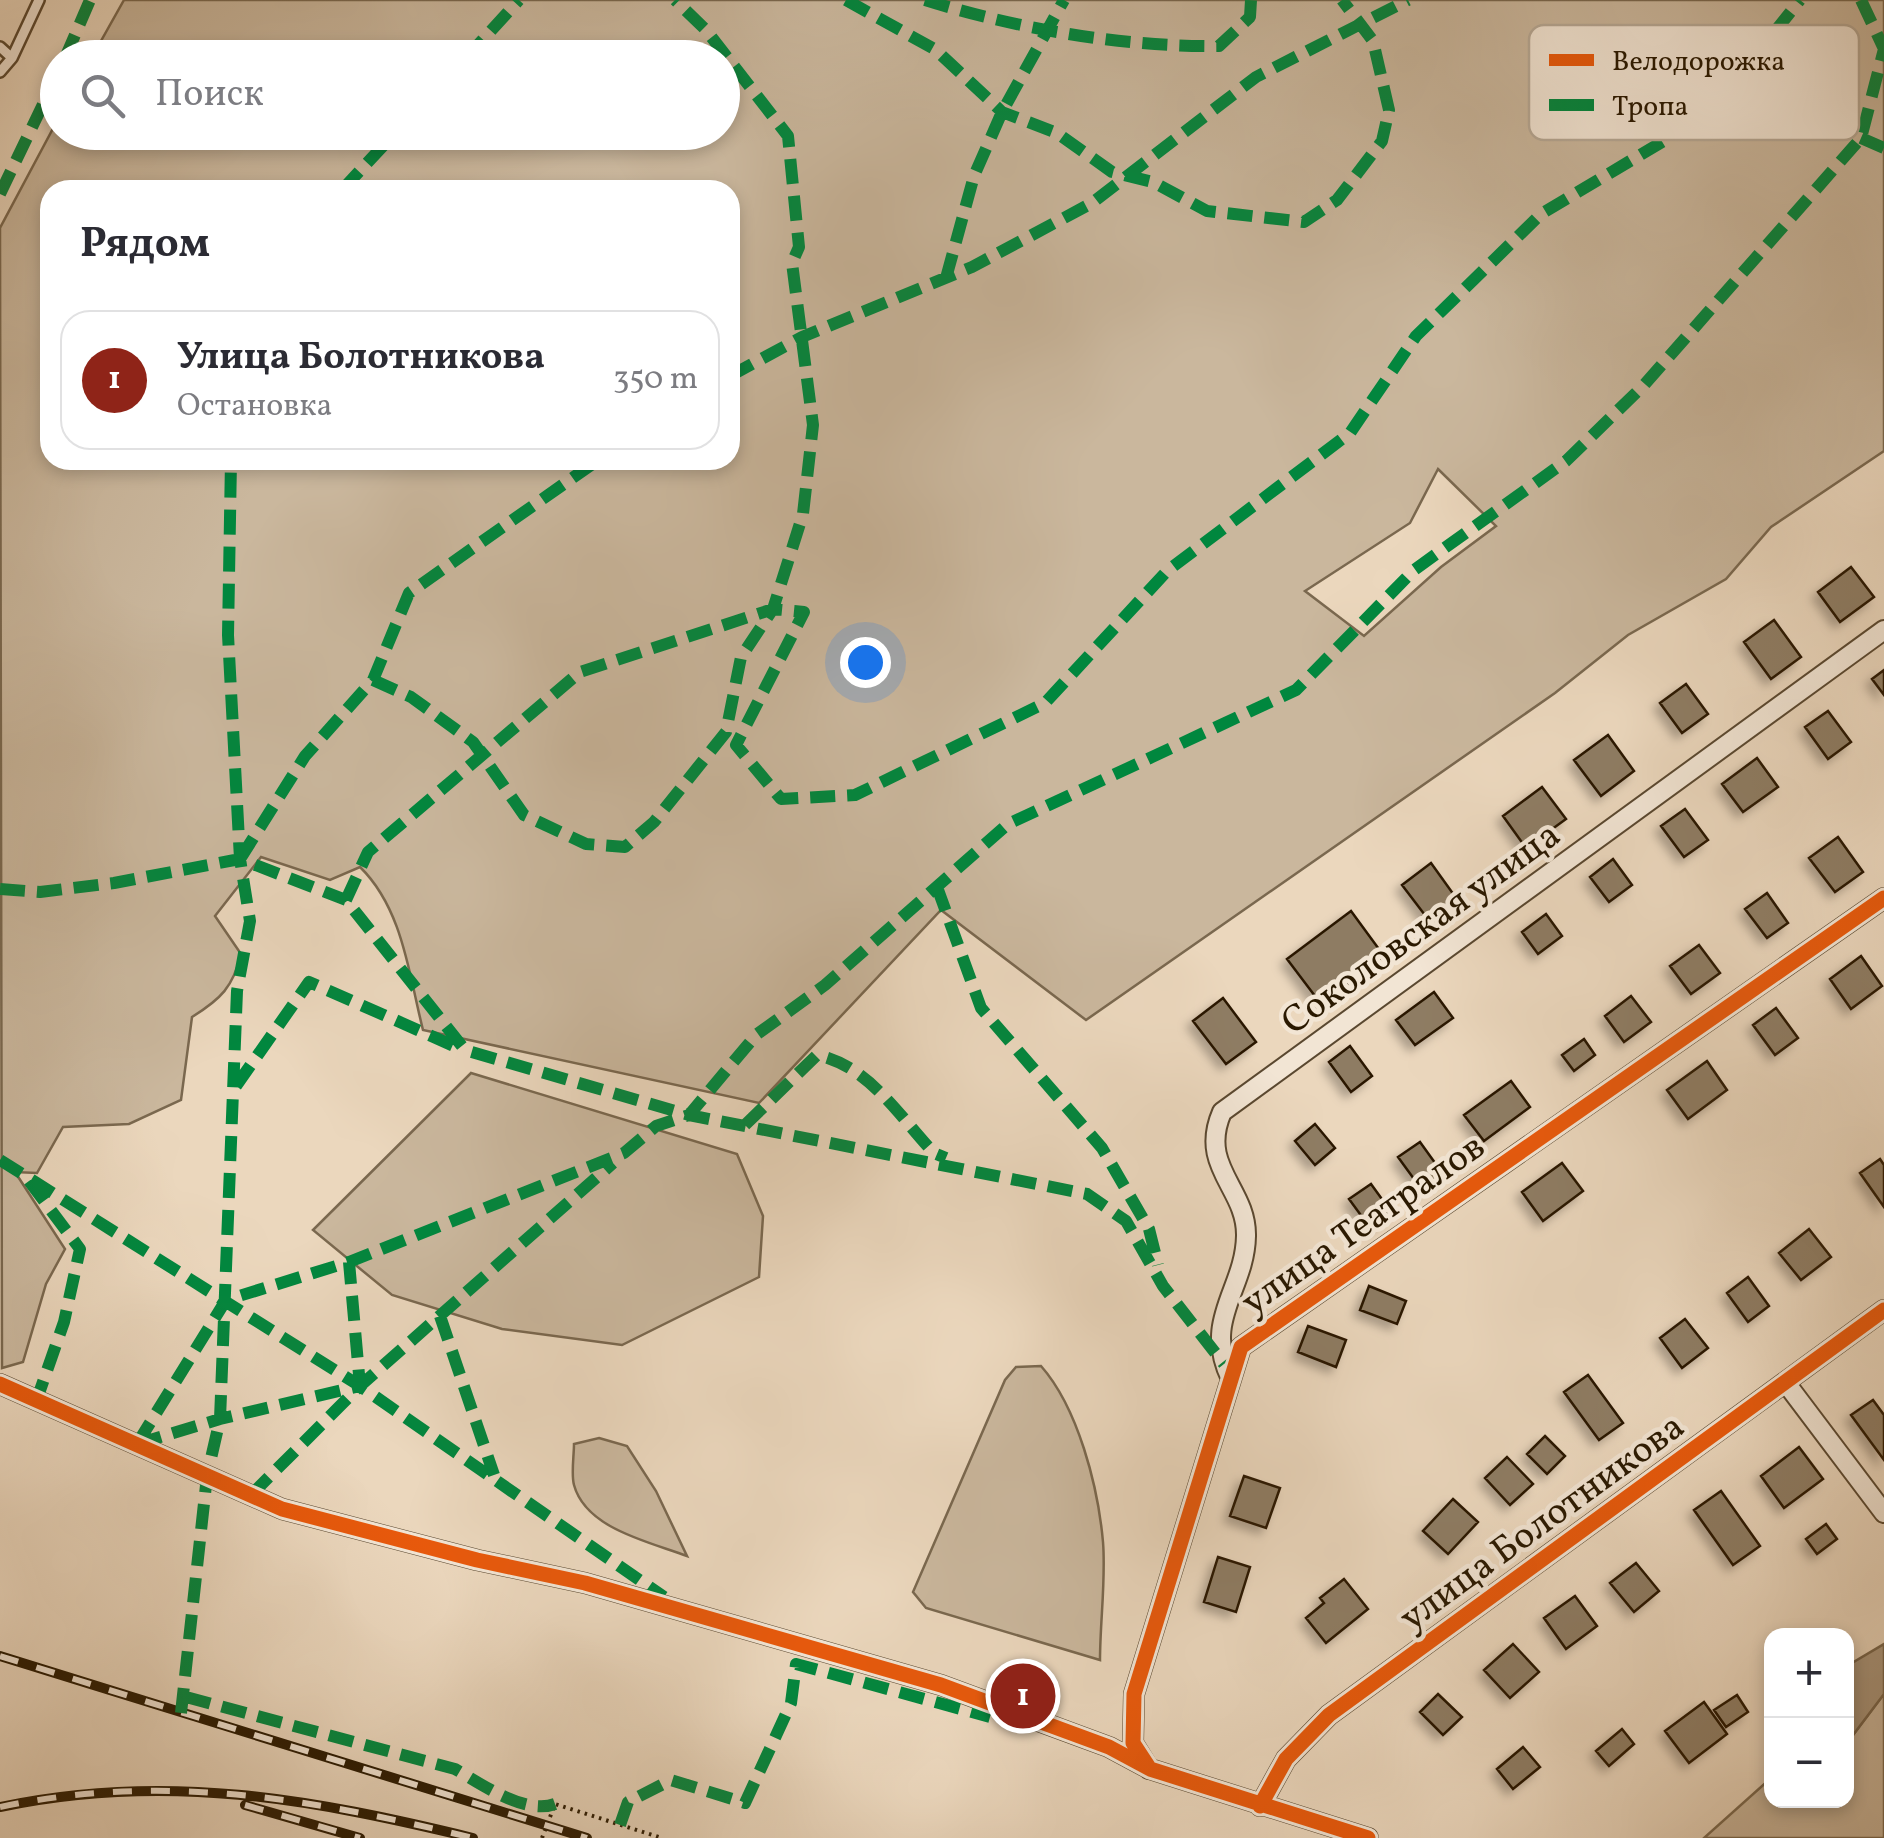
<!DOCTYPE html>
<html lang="ru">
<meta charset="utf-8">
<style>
body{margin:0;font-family:Vollkorn,serif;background:#f2f2f3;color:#2b2b33}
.controls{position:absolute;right:30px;bottom:30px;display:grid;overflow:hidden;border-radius:20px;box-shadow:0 5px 15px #0003}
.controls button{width:90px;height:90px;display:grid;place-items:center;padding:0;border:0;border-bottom:2px solid #e1e1e2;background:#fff;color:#2b2b33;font:50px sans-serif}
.you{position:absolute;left:865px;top:662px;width:35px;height:35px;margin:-25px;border:8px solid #fff;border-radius:50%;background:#1a73e8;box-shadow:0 0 0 15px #1a73e833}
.badge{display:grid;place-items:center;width:65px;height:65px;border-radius:50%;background:#8f2418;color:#fff;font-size:32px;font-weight:700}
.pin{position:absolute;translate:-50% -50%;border:5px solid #fff;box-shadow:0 2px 10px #0006}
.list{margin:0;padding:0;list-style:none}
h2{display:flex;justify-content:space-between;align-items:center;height:130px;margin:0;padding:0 40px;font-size:42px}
h2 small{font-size:32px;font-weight:400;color:#7c7c81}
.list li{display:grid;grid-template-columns:65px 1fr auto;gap:30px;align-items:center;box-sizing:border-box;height:140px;margin:0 20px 20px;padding:0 20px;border:2px solid #e1e1e2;border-radius:30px}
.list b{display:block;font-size:38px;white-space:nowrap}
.list p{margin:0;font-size:32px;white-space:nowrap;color:#7c7c81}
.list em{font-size:32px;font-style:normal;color:#7c7c81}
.icon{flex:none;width:55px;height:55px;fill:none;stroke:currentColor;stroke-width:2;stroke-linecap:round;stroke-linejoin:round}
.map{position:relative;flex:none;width:1884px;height:1838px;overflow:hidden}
.search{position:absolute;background:#fff;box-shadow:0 5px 15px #0003;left:40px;top:40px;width:700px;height:110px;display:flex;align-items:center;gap:25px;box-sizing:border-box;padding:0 35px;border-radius:55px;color:#7c7c81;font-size:38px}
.panel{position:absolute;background:#fff;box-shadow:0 5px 15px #0003;left:40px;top:180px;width:700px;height:290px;border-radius:30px}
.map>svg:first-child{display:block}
.green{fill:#cab79d;stroke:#7a684f;stroke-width:2.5;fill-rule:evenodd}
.water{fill:#a9967d;stroke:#76644b;stroke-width:2.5}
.building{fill:#8e7c63;stroke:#2a1901;stroke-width:2.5;filter:url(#shadow)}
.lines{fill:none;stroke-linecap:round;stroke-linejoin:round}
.service-casing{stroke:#5a4830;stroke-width:14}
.minor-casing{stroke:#5a4830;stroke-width:22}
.path{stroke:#2a1901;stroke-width:4;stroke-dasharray:2.5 5;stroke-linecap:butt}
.service{stroke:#f2e5d4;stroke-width:9}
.minor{stroke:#f2e5d4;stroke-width:18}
.rail-casing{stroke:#2a1901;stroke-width:10}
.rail{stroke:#f2e5d4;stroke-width:6;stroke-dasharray:19;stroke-linecap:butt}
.quiet{stroke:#00873e;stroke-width:12;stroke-dasharray:25 12;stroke-linecap:butt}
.cycleway-casing{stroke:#f2e5d4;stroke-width:21}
.cycleway{stroke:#e8590c;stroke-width:15}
.labels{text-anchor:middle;stroke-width:9;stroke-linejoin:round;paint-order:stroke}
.street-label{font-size:38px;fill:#2a1901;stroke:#f2e5d4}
.key{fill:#f2e5d4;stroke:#b6a895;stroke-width:2.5}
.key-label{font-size:28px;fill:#2a1901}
</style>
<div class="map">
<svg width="1884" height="1838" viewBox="0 0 1884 1838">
<defs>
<filter id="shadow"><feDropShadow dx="-6" dy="6" stdDeviation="5" flood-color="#0004"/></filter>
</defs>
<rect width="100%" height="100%" fill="#ebd7bd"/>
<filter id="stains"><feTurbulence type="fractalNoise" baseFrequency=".002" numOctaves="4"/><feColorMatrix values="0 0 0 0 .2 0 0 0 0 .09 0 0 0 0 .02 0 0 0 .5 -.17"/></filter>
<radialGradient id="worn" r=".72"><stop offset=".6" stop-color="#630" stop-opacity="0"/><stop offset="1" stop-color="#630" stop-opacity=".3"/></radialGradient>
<!-- green -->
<path class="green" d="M124 0H1884V451L1771 527 1726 579 1628 635 1555 693 1086 1020 941 910 759 1103 423 1030C409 975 403 909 360 867L330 880 261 857 215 916 241 954C233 987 221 999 192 1017L181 1100 129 1124 63 1127 37 1173 15 1172 65 1249 46 1284 23 1362 2 1368 0 228 57 121 58 132H722V58L92 57ZM730 190V460H50V190ZM1438 469 1496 526 1441 567 1364 636 1305 591 1410 523Z
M471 1073 737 1154 763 1216 759 1277 622 1345 502 1329 392 1295 313 1230Z
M1041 1366C1078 1408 1098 1486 1103 1542 1106 1580 1100 1622 1100 1660L926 1608 913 1592 1005 1380 1016 1367Z
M599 1438 627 1446 656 1491 687 1556C650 1542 586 1529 574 1485 571 1474 574 1456 574 1444Z
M1884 1694V1838H1704L1771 1778 1772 1800H1846L1847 1743Z"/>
<!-- water -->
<path class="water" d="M1884 1644V1694L1847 1743V1666Z"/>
<!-- building -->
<path class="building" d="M1851 567 1874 597 1840 622 1818 592Z
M1774 620 1801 657 1771 679 1744 642Z
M1884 670V695L1872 679Z
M1686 684 1708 714 1682 733 1660 703Z
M1828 711 1851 742 1828 759 1805 727Z
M1608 735 1634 771 1601 796 1574 760Z
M1757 758 1778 787 1743 812 1722 784Z
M1542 787 1566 819 1526 848 1503 816Z
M1685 809 1708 840 1684 857 1661 826Z
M1838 837 1863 872 1835 892 1809 858Z
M1613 859 1632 885 1609 902 1590 877Z
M1431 863 1459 902 1431 923 1402 885Z
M1767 893 1788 923 1767 938 1745 909Z
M1351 911 1384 956 1321 1004 1287 959Z
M1546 914 1562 936 1538 954 1522 932Z
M1699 945 1720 973 1691 994 1670 966Z
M1861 956 1882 986 1851 1009 1830 979Z
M1434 992 1453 1018 1415 1045 1396 1020Z
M1631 996 1651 1022 1624 1042 1605 1016Z
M1223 998 1256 1042 1226 1064 1193 1021Z
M1776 1008 1798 1038 1775 1055 1753 1025Z
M1584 1039 1595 1055 1574 1071 1562 1055Z
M1350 1046 1372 1076 1351 1092 1329 1062Z
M1707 1061 1727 1090 1688 1119 1667 1090Z
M1511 1081 1530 1107 1484 1141 1464 1115Z
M1315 1124 1335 1148 1315 1165 1295 1141Z
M1420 1142 1443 1174 1422 1190 1398 1157Z
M1880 1159 1884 1165V1207L1860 1173Z
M1562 1163 1583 1191 1543 1221 1522 1192Z
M1371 1184 1392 1213 1371 1229 1349 1199Z
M1809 1229 1831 1257 1801 1280 1779 1253Z
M1748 1277 1769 1306 1748 1322 1727 1293Z
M1369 1286 1406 1301 1397 1324 1360 1310Z
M1685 1319 1708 1348 1682 1368 1660 1338Z
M1308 1326 1346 1340 1336 1367 1298 1352Z
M1588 1375 1623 1423 1599 1440 1564 1392Z
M1873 1400 1884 1415V1460L1851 1415Z
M1545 1436 1565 1456 1547 1474 1527 1454Z
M1799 1447 1823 1479 1784 1508 1761 1476Z
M1507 1457 1533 1484 1510 1505 1485 1478Z
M1244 1476 1280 1488 1266 1528 1230 1516Z
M1721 1491 1760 1546 1733 1565 1694 1510Z
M1453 1499 1478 1522 1448 1554 1423 1531Z
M1826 1524 1837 1539 1817 1554 1806 1539Z
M1218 1557 1250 1567 1236 1612 1204 1602Z
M1636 1563 1659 1591 1634 1612 1610 1583Z
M1344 1579 1368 1609 1326 1643 1306 1618 1324 1603 1320 1598Z
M1575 1596 1597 1626 1566 1649 1544 1618Z
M1513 1644 1539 1672 1510 1698 1484 1670Z
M1438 1694 1462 1717 1443 1735 1420 1712Z
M1737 1695 1748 1712 1726 1727 1714 1710Z
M1704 1702 1727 1734 1689 1763 1665 1731Z
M1622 1729 1634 1744 1609 1766 1596 1751Z
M1523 1747 1540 1767 1513 1789 1497 1769Z"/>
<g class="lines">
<defs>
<path id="service" d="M0 47 12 58 0 72
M12 58 39 0"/>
<path id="minor" d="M1231 1379C1202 1319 1245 1290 1246 1236 1247 1188 1198 1167 1222 1112L1884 630
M1786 1383 1884 1513
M0 1384 282 1509 477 1560 585 1583 941 1685 1109 1747 1150 1769 1368 1838
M1149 1769 1133 1743 1134 1694 1241 1347 1884 898
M1260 1806 1286 1759 1329 1715 1884 1310"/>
</defs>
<!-- service casing -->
<use href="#service" class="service-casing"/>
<!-- minor casing -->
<use href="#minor" class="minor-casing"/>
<!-- path -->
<path class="path" d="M542 1838 555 1804 662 1838"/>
<!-- service -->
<use href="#service" class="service"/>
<!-- minor -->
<use href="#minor" class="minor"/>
<defs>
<path id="rail" d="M0 1656 587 1838
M245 1805 360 1838
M0 1807C166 1772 312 1799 473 1838"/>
</defs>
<!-- rail casing -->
<use href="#rail" class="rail-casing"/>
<!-- rail -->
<use href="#rail" class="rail"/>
<!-- quiet -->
<path class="quiet" d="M846 0 936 50 1002 112 1057 133 1112 172 1153 182 1207 211 1304 222 1337 200 1382 141 1389 110 1373 41 1342 0
M925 0C1018 29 1122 47 1219 46L1250 17 1251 0
M1861 0 1884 49
M65 58 90 0
M466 58 519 0
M1861 138 1884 148
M342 190 396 132
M0 194 58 73
M946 278 974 176 1002 112 1064 0
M730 376 802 337 972 267 1092 203 1256 77 1408 0
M373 680 411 697 473 742 524 815 586 844 625 847 654 822 726 732 741 657 773 609 803 514 813 425 792 263 799 247 788 136 706 30 675 0
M240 859 305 756 373 680 409 593 598 460
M937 887 981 1008 1102 1148 1149 1229 1158 1265
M0 889 40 892 114 883 240 859 346 900 465 1050 689 1115 1087 1194 1126 1221 1163 1286 1224 1364
M346 900 368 852 580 672 773 609 804 612 736 745 781 799 855 795 1045 703 1167 571 1350 433 1416 336 1541 214 1709 114 1800 0
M236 1086 309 982 463 1050
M745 1125 817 1055C869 1066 899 1116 934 1153L946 1158
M0 1160 360 1386 664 1597
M29 1181 80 1249 64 1322 37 1399
M440 1316 494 1475
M137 1444 226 1300 349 1262 624 1153 656 1126 689 1115 756 1035 825 985 1008 824 1296 690 1414 570 1566 461 1644 385 1861 138 1884 49
M137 1444 220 1419 360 1386 349 1262
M251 1495 360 1386 613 1163
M186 1697 455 1769C481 1784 525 1815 555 1804
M181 1713 207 1476 220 1419 237 991 250 921 240 859 228 635 231 460
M620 1825 628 1802 671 1780 745 1803 791 1703 796 1664 990 1717"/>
<defs>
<path id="cycleway" d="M0 1384 282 1509 477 1560 585 1583 941 1685 1109 1747 1150 1769 1368 1838
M1150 1769 1133 1743 1134 1694 1241 1347 1884 898
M1260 1806 1286 1759 1329 1715 1884 1310"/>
</defs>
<!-- cycleway casing -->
<use href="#cycleway" class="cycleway-casing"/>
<!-- cycleway -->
<use href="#cycleway" class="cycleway"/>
</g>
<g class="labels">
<!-- street labels -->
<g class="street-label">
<text transform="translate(1420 927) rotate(-36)" y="13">Соколовская улица</text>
<text transform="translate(1362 1223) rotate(-35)" y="13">улица Театралов</text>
<text transform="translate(1541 1521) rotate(-36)" y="13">улица Болотникова</text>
</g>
</g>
<!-- legend -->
<rect x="1529" y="25" width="330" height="115" rx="15" class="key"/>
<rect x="1549" y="54" width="45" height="12" fill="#e8590c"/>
<rect x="1549" y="99" width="45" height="12" fill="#00873e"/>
<g class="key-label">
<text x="1612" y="70">Велодорожка</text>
<text x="1612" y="115">Тропа</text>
</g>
<rect width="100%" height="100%" filter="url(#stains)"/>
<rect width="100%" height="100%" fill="url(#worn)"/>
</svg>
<div class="controls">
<button>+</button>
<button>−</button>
</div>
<div class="you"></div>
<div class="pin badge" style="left:1023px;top:1696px">1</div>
<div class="search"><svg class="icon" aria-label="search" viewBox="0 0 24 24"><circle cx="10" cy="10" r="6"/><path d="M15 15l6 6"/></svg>Поиск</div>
<section class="panel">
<h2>Рядом<small></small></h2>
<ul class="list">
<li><span class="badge">1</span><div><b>Улица Болотникова</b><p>Остановка</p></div><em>350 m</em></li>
</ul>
</section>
</div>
